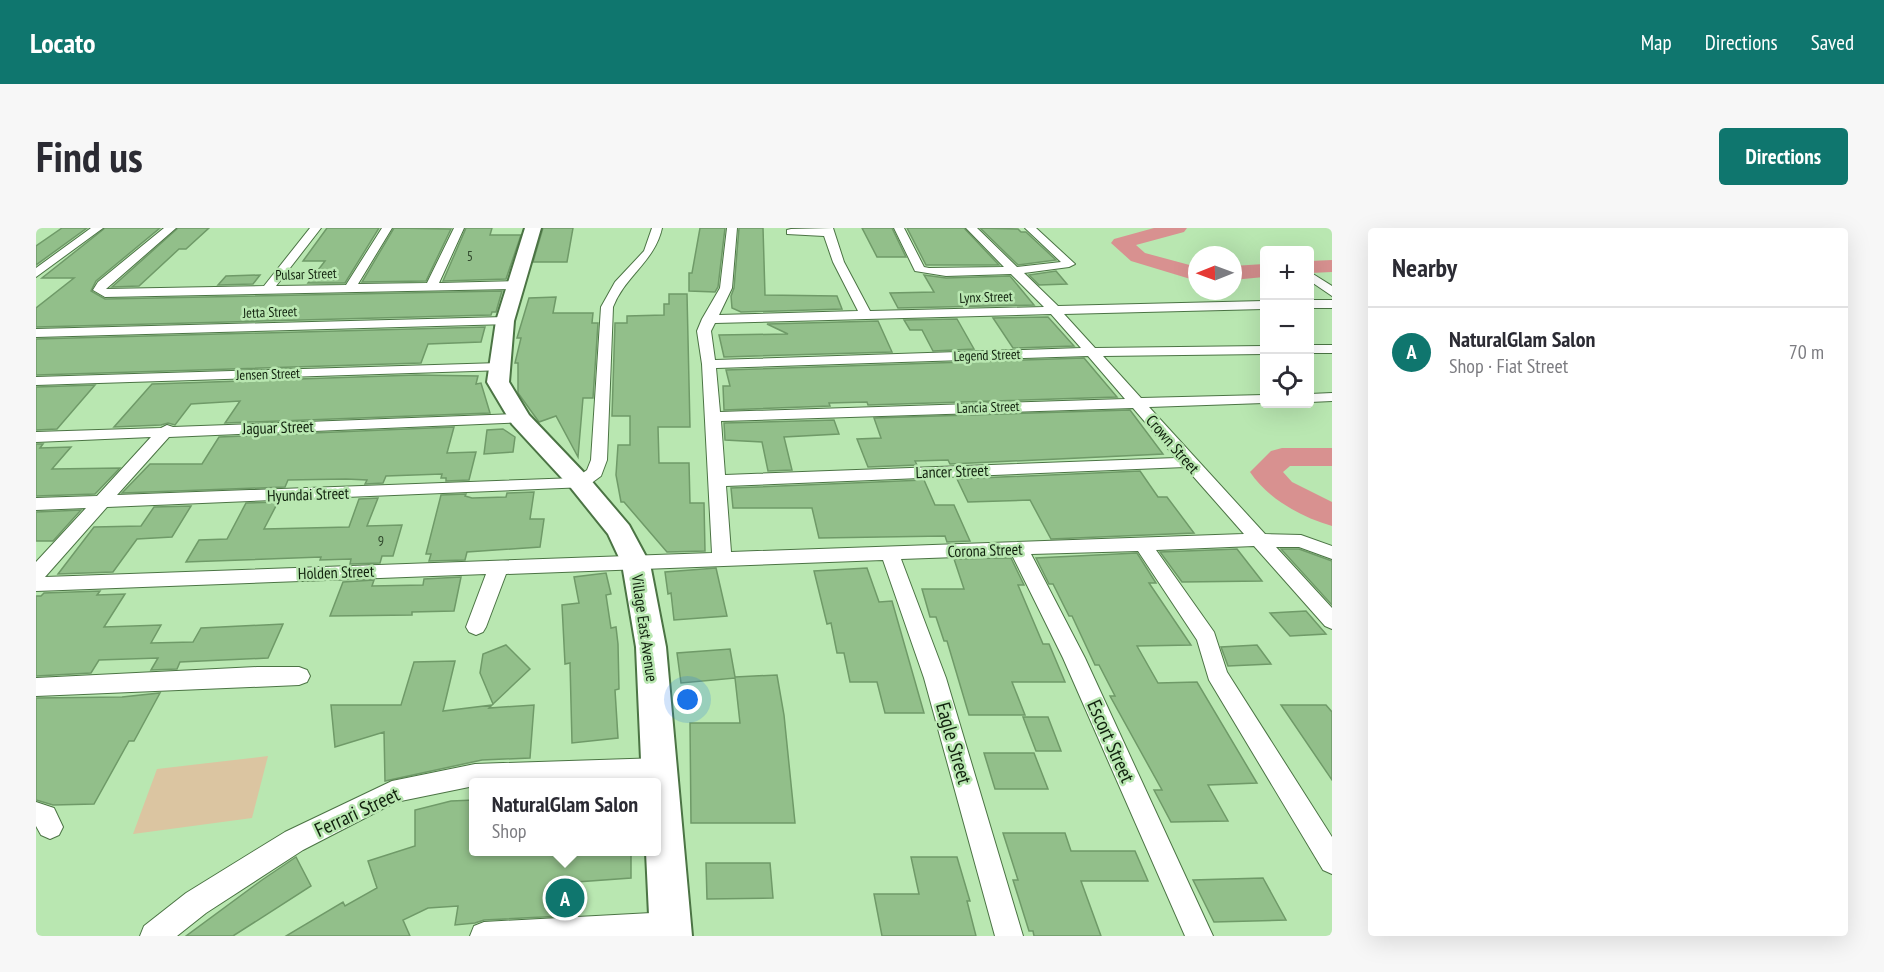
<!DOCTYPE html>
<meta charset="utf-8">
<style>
body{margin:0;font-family:"PT Sans Narrow",sans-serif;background:#f7f7f7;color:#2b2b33}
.controls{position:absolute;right:18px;top:18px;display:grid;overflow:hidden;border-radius:6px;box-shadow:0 6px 24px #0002}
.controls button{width:54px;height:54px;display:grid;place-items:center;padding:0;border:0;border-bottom:2px solid #e1e1e2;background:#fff;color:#2b2b33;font:30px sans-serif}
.compass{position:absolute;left:1152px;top:18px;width:54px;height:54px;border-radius:50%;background:#fff;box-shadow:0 6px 24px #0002;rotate:269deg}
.you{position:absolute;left:652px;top:472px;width:21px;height:21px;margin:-15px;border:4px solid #fff;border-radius:50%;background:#1a73e8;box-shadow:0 0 0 9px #1a73e833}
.badge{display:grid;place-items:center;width:39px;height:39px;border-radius:50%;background:#0f766e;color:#fff;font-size:20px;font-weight:700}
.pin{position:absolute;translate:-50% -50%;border:3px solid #fff;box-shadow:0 2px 6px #0006}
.popup{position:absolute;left:433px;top:550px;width:192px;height:78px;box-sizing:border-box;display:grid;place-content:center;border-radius:6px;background:#fff;filter:drop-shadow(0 2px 4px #0005);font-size:20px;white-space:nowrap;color:#7c7c81}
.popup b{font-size:22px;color:#2b2b33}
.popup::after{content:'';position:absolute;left:50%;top:100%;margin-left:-12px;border:12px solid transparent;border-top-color:#fff}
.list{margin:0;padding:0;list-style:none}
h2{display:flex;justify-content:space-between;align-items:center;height:78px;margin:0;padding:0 24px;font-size:26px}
h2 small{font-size:20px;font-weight:400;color:#7c7c81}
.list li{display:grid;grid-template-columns:39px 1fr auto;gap:18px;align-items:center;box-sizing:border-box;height:90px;padding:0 24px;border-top:2px solid #e1e1e2}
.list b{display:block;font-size:22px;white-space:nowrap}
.list p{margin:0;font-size:20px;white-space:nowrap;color:#7c7c81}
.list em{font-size:20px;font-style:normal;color:#7c7c81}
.icon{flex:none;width:33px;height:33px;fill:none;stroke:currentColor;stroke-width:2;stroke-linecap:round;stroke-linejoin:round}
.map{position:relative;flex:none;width:1296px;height:708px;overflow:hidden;border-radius:6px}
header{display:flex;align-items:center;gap:36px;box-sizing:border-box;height:84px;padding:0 30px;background:#0f766e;color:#fff}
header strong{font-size:28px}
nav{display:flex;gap:33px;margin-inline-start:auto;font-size:21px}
.intro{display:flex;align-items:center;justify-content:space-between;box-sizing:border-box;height:144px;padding:0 36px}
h1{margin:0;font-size:42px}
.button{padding:15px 27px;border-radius:6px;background:#0f766e;color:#fff;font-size:21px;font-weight:700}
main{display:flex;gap:36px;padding:0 36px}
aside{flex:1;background:#fff;border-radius:6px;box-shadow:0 6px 24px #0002}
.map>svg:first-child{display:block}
.green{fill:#dbc5a1}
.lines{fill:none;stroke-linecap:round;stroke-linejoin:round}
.river{fill:#d89190;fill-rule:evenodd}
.building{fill:#92bf8a;stroke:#6f9a68;stroke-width:1.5}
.street-casing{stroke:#4b7444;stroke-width:2}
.secondary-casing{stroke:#4b7444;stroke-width:4}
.street{fill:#fff;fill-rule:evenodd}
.secondary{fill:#fff;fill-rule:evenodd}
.labels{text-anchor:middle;stroke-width:5;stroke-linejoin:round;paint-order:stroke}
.number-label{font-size:14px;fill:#31492d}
.far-street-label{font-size:14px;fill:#11220e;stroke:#b9e7b1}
.street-label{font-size:16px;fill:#11220e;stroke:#b9e7b1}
.near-street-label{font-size:20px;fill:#11220e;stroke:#b9e7b1}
</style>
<header>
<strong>Locato</strong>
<nav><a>Map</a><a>Directions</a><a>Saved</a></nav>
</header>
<div class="intro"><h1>Find us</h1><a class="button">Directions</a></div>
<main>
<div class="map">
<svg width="1296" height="708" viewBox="0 0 1296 708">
<rect width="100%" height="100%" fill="#b9e7b1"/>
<!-- green -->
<path class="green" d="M232 528 216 590 97 606 121 541Z"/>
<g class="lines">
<!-- river -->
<path class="river" d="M1118 0H1151L1148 4 1100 17 1109 25 1161 39V53L1095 33 1075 15 1078 11Z
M1296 32V44L1274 45V33Z
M1228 36V49L1197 52V38Z
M1246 220H1296V238H1254L1247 244 1256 254 1296 274V298C1265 289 1232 271 1214 244L1235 223Z"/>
</g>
<!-- building -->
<path class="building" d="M26 0H51L0 37V18Z
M69 0H124L60 53 55 63 69 71 466 63 460 84H456L455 87 0 99V80L38 50H6Z
M142 0H173L150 21H143L103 58 76 59Z
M291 0H343L309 55H272L289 33H267Z
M358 0 415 1 390 53 326 54Z
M430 0H456L454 7H485L470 51 407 53Z
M507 0H537L531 34H497Z
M664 0H689L682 59 679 64 653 63V45H656Z
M703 0H727L729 67 801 68 806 81 705 84 696 80 695 68 698 60Z
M826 0H856L870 29H841Z
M871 0H928L963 37H890Z
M944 0 982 1 985 4H990L1020 32 982 37Z
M1020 43 1031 56 1003 57 993 47Z
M224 47 217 56 182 57 190 48Z
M888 47 910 50 974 48 998 77 862 80 854 65 898 64Z
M633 66H651L654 199H622L623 235H653L654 275H668L669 323 631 324 588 274H585L580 247 582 217H594V188H576L579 95H591V88L628 87V76H633Z
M520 69 517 85H557L556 95H562L557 170H547L542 229 520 188 503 194 482 165V135H479L485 110H481L493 70Z
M1012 89 1038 118 977 120 957 90Z
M921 91 938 121 897 123 886 102H874L868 92Z
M842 93 856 124 688 129 683 107 752 106 731 96Z
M449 99 445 114 392 116 385 135 0 147V111Z
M1048 130 1081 169 832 177 831 174 793 175 794 178 688 182 687 158H694L690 142Z
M380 147 442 148 440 156 445 155 454 185 189 195 204 173 155 176 139 197 132 195 125 197 78 199 116 156Z
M59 157 21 201 0 202V159Z
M1094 182 1127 226 914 236 912 232 879 233 881 237 832 239 821 211 845 210 838 190Z
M798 192 803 206 748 209 756 242 732 243 726 214 689 212 688 195Z
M418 199 411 225 440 224 433 252 410 253V250H405L406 246 350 248 347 255 329 256 331 252 310 251 252 252 249 259 86 265 114 236H166L183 209Z
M467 201 479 209 477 224 448 226 451 202Z
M0 216H7L4 220 35 219 16 241 84 240 59 266 0 268Z
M1104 243 1122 269H1131L1158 305 1015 311 994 272 932 274 921 251Z
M888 252 899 277H918L934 313 911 314 909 308 783 310 776 280H697L695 260Z
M498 264 494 291H508L504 319 431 324 429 332 393 333 395 326H390L405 267 430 266 429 268 436 270 470 269 471 265Z
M342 270 331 298 366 297 357 328H346L344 335 314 336 315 331 284 332 285 329 150 334 163 312 191 311 210 275 242 274 228 301 313 299 323 271Z
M155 278 136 309 101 311 77 344 22 346 58 299 105 298 118 279Z
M45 282 17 313H0V284Z
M1201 321 1226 353 1146 354 1124 324Z
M1245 321H1263L1296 333V377Z
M1101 325 1120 355H1113L1155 417 1101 418 1122 455 1161 454 1221 555 1172 557 1192 593 1135 594 1118 562H1126L1074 468H1079L1063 437H1059L1036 388H1033L1017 356H1013L1000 330Z
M966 330H975L988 357H982L1007 416H1013L1029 454H976L989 487H933L911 413H908L900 389H894L886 361H928L918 331Z
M680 340 691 388 638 392 635 365 632 366 629 344Z
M831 340 843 374 856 373 888 485H849L841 454H814L808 425H801L795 395 791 396 778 343Z
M570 345 575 366 570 367 575 400 580 399 582 416 583 461 579 462 582 510 536 515 534 435 529 436 526 377 543 375 538 349Z
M425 349 418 383 376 384V387L294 388 307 354 338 352 336 358 387 357 388 351Z
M64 363 61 367 89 366 68 399 125 397 115 415 157 414 165 400 247 396 232 430 144 434 141 441 115 442 122 430 63 432 55 445 0 448V368H5L8 365Z
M1270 383 1290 406 1254 408 1234 385Z
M470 417 494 441 457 476 444 445 447 426Z
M1221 417 1235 436 1192 438 1185 419Z
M694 421 699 449 741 447 748 487 759 595H655L654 495H704L699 450 645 455 641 425Z
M419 433 407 483 456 477 453 480 498 477 494 530 446 532 349 553 348 504 299 519 295 477H365L378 434Z
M124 465 98 513H93L58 576 17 577 0 572V470L86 469Z
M1245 477H1290L1296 484V552Z
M987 489H1012L1025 523H1000Z
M948 525H998L1012 561H959Z
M438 572V627L498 624H595V650L527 655 526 688 448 692 439 695 419 697 422 678 392 680 367 692 374 708H250L307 674 309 678 341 660 332 633 379 618V582L415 573Z
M967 605H1029L1035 623H1099L1112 653H1045L1065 708H998L997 703H993L977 652H982Z
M260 629 275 658 197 708H150L226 652Z
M875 629H921L934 673H931L940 708H846L838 666H883Z
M670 635H734L737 670 671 671Z
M1227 650 1250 692 1178 694 1157 652Z"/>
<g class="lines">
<defs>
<path id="street" d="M55 0H67L0 49V40Z
M128 0H140L70 61 228 58 274 0H285L240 58 310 57 346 0H356L322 56 391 55 418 0H428L403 55 479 53 485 57 479 61 69 69 57 62 62 54Z
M616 0H626C619 33 589 48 577 79L571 232 565 248 550 259 71 279 9 349 676 325 666 136 661 103 666 91 684 60 691 0H701L696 60 683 87 822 83 797 34 788 8 751 6V2L755 1 797 0 808 34 834 83 1008 79 975 46 910 48 879 43 858 0H868L888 39 893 40 968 39 930 0H941L981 39 1025 34 989 0H1000L1039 36 1033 39 988 45 1022 78 1228 73V81L1028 86 1059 120 1228 118V126L1067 128 1105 170 1228 167V175L1113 179 1229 306 1265 307 1296 318V331L1263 319H1240L1296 380V401L1289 398 1218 318 1120 322 1178 404 1191 444 1296 609V646L1287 642 1173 452 1161 412 1102 323 995 326 1049 430 1177 708H1149L1027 430 976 327 865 331 910 450 987 708H959L888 450 847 332 470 346 450 399 447 404 440 407 433 404 430 399 450 346 0 363V334L50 280 0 282V270L61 268 115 209 0 214V204L125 200 131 197 137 199 484 186 489 188 492 191 489 194 133 209 81 267 540 250 551 242 555 232 565 79 579 54 608 23ZM1015 86 1045 120 679 132 675 103 679 95ZM1052 128 1089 171 684 184 680 140ZM1097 180 1140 230 689 247 685 193ZM1149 239 1208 306 695 324 690 258Z
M1277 46 1296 58V68L1274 53V47Z
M1274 72H1296V80H1274Z
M469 89 474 90 475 93 474 96 0 109V101Z
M1274 117H1296V125H1274Z
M464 135 471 139 469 142 0 157V149Z
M1296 165V173L1274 174V166Z
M221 439H263L271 442 274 448 271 454 263 457 0 468V450Z
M624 530 633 534 636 541 633 548 624 552 438 554V558L360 574 267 622 170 685 141 708H104L108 698 150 665 249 604 356 553 439 536Z
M0 574 18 580 27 599 23 607 14 611 5 607 0 598Z
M634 684 644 688 648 698 644 708H434L438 698 448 694Z"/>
<path id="secondary" d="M489 0H505L478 93 473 154 493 187 553 250 593 297 614 336 630 419 656 708H614L610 624H620V554H606L600 419 586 336 572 306 535 260 476 196 451 154 460 93Z"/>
</defs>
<!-- street casing -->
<use href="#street" class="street-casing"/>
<!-- secondary casing -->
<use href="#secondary" class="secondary-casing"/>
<!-- street -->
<use href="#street" class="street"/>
<!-- secondary -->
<use href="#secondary" class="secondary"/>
</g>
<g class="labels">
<!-- number labels -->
<g class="number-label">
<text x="434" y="33">5</text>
<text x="345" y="318">9</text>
</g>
<!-- far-street labels -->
<g class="far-street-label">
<text transform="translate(270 46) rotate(-2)" y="5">Pulsar Street</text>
<text transform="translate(950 69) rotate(-2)" y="5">Lynx Street</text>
<text transform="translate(234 84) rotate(-2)" y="5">Jetta Street</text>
<text transform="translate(951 127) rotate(-2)" y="5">Legend Street</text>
<text transform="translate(232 146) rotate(-2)" y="5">Jensen Street</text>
<text transform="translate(952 179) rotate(-2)" y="5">Lancia Street</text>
</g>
<!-- street labels -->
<g class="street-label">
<text transform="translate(242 199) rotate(-2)" y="6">Jaguar Street</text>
<text transform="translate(1137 216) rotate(49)" y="6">Crown Street</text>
<text transform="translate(916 243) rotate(-2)" y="6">Lancer Street</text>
<text transform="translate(272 266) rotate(-2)" y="6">Hyundai Street</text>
<text transform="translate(949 322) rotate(-2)" y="6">Corona Street</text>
<text transform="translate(300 344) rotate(-2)" y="6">Holden Street</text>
<text transform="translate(609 400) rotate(82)" y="6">Village East Avenue</text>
</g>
<!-- near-street labels -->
<g class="near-street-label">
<text transform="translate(1075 513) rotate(66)" y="7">Escort Street</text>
<text transform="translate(918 515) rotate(74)" y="7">Eagle Street</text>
<text transform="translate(321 584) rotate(-25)" y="7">Ferrari Street</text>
</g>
</g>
</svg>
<div class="controls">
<button>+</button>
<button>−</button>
<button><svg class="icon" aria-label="locate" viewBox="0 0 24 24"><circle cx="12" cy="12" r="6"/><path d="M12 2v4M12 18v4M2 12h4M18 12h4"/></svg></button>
</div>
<svg class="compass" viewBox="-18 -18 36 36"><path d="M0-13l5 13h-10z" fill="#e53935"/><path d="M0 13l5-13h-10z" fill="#7c7c81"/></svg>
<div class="you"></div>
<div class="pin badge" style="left:529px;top:670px">A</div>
<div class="popup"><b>NaturalGlam Salon</b>Shop</div>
</div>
<aside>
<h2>Nearby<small></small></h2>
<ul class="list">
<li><span class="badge">A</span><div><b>NaturalGlam Salon</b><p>Shop · Fiat Street</p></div><em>70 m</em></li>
</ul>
</aside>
</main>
